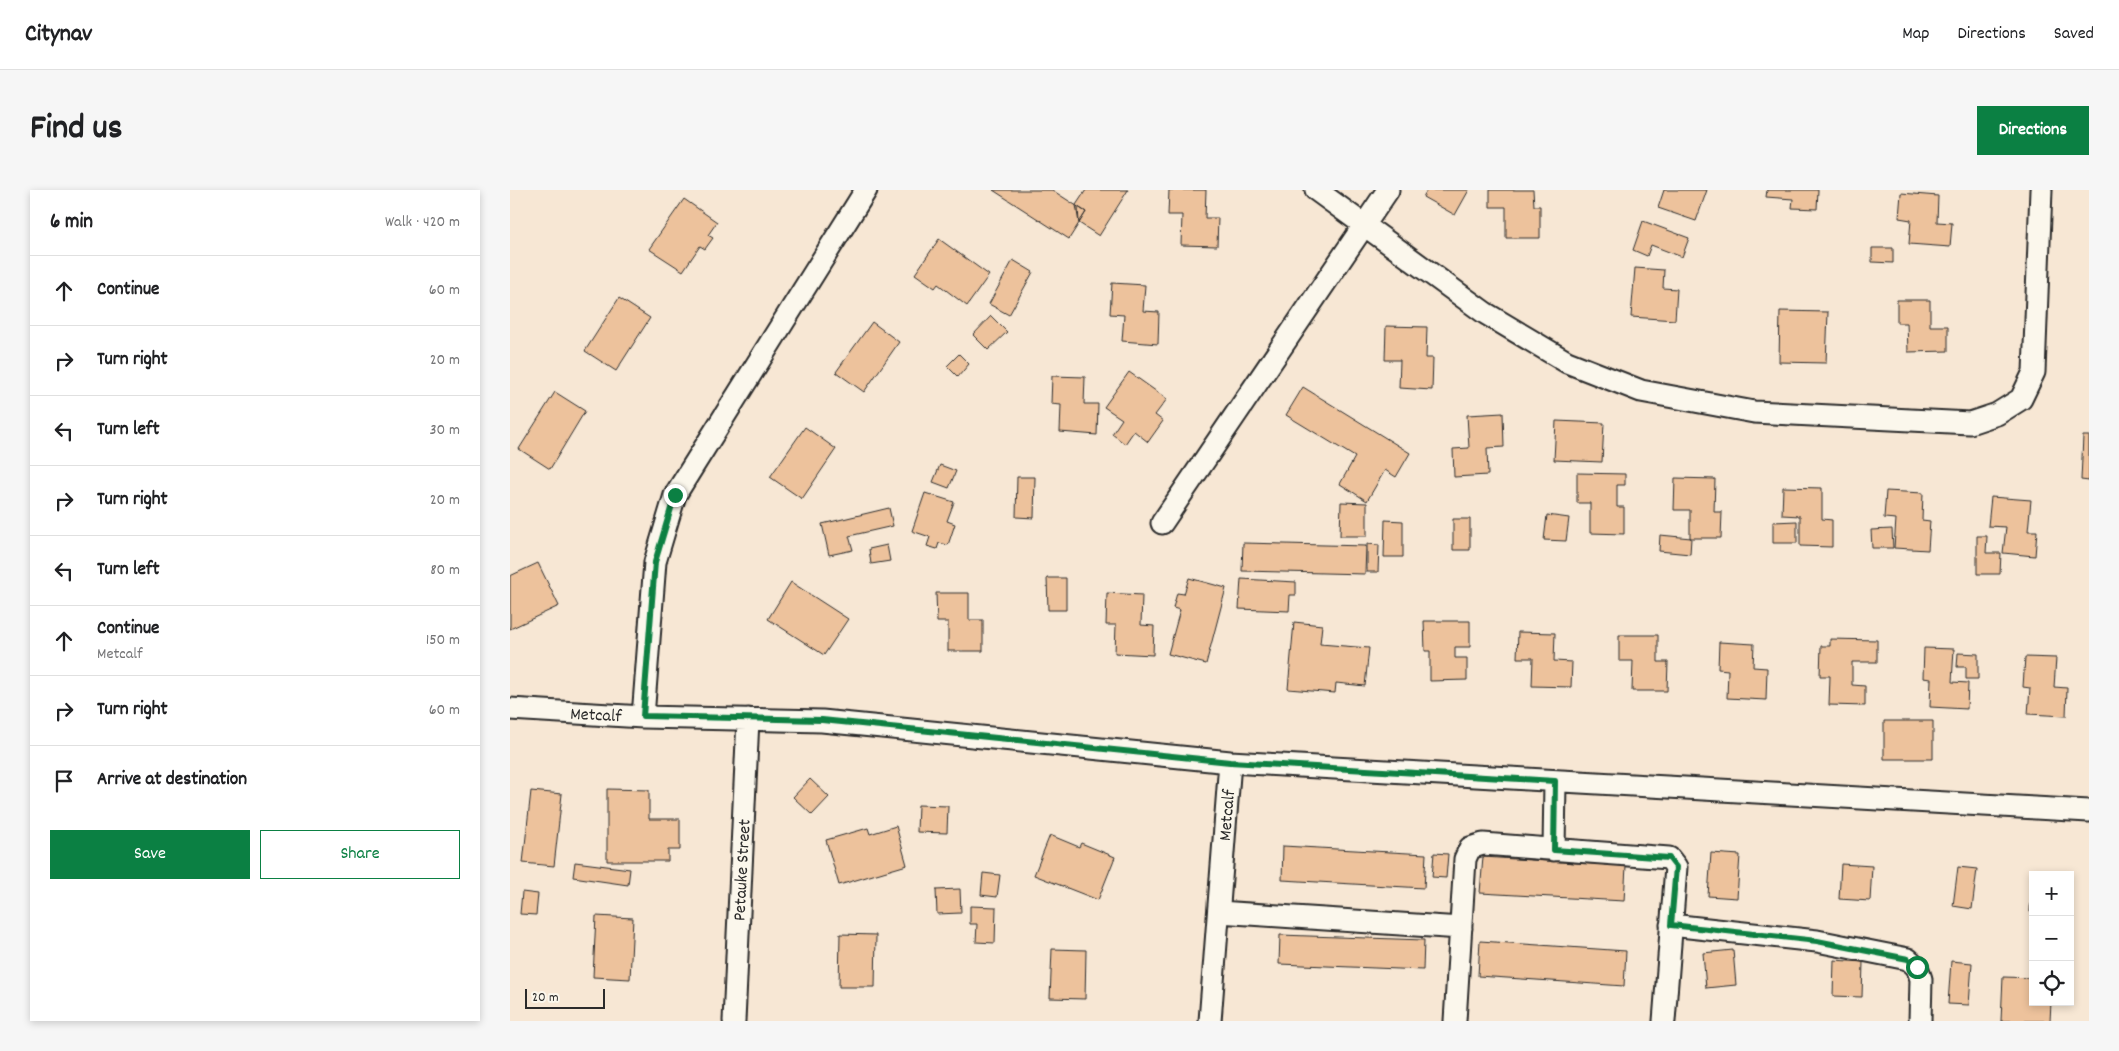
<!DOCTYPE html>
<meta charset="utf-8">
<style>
body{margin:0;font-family:Dekko,sans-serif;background:#f6f6f6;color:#202124}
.controls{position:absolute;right:15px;bottom:15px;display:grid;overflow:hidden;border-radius:0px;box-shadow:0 2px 8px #0003}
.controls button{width:45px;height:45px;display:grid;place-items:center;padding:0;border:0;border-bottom:1px solid #e0e0e0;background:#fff;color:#202124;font:25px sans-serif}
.scale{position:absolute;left:15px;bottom:12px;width:80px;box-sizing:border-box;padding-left:5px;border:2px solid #2b2b2b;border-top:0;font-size:14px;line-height:18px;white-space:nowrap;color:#2b2b2b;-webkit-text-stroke:4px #fbf7ec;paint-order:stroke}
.stop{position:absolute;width:15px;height:15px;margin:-11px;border:4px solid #0b8043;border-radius:50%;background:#fff}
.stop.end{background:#0b8043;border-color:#fff;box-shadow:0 1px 5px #0008}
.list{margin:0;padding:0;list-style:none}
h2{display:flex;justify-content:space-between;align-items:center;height:65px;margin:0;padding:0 20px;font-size:21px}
h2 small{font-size:16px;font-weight:400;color:#757577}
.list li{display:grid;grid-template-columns:32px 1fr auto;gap:15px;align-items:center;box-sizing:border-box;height:70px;padding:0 20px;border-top:1px solid #e0e0e0}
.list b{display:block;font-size:19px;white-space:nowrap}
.list p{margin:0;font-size:16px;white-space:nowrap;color:#757577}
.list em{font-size:16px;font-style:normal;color:#757577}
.actions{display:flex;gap:10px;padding:15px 20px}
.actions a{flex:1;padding:11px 0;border:1px solid #0b8043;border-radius:0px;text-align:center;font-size:18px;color:#0b8043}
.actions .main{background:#0b8043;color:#fff}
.icon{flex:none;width:28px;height:28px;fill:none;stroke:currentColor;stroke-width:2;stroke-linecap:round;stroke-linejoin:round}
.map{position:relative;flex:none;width:1579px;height:831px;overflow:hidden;border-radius:0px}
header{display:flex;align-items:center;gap:30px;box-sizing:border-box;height:70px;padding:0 25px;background:#fff;border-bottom:1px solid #e0e0e0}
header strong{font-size:24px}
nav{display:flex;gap:28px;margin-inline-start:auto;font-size:18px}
.intro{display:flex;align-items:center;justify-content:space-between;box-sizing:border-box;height:120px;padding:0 30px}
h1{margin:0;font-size:35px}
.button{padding:12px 22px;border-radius:0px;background:#0b8043;color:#fff;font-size:18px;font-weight:700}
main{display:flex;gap:30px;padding:0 30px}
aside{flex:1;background:#fff;border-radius:0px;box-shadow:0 2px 8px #0003}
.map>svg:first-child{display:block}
.building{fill:#edc29c;stroke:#2b2b2b}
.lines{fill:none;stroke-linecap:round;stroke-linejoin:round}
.street-casing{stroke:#2b2b2b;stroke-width:25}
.street{stroke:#fbf7ec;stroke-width:21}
.route{stroke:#0b8043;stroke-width:6}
.labels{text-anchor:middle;stroke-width:4;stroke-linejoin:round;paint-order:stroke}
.street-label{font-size:18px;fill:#2b2b2b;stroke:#fbf7ec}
</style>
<header>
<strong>Citynav</strong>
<nav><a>Map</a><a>Directions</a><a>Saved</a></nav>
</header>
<div class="intro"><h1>Find us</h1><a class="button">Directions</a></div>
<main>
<aside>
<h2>6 min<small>Walk · 420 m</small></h2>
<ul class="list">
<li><svg class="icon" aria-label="ahead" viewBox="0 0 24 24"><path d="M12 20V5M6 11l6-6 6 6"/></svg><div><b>Continue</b></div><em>60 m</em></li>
<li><svg class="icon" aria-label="right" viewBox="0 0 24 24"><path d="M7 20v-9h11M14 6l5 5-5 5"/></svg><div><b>Turn right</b></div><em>20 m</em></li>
<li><svg class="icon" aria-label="left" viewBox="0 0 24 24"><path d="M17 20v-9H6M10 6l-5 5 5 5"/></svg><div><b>Turn left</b></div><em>30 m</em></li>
<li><svg class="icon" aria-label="right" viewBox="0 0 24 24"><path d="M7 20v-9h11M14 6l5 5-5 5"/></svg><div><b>Turn right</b></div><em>20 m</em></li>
<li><svg class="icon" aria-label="left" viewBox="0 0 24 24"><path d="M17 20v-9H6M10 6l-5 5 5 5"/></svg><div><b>Turn left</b></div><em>80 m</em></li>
<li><svg class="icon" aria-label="ahead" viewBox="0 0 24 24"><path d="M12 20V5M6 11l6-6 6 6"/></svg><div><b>Continue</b><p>Metcalf</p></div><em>150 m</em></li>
<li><svg class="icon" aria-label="right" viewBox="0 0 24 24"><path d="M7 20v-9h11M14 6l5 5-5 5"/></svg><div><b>Turn right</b></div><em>60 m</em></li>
<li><svg class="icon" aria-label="arrive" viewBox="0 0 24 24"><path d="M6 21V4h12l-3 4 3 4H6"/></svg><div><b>Arrive at destination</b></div></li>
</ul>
<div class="actions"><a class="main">Save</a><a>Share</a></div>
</aside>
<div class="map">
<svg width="1579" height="831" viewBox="0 0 1579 831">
<rect width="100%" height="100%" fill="#f7e7d4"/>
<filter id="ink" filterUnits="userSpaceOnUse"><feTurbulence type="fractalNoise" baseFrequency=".02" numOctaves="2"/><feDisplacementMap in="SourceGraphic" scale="10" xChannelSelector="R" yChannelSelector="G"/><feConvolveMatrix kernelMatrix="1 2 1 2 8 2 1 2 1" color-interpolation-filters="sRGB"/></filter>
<g filter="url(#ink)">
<!-- building -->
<path class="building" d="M483 0H542L576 22 559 49Z
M576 0H618L589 46 569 33 566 15Z
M659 0H696L695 28H708L707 56 671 55 672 25H658Z
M917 0H959L945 25 913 7Z
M980 0H1023L1024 16H1030V48H996V17H980Z
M1154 0H1197L1186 31 1148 18Z
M1257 0H1308L1307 19 1282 18 1283 9 1256 7Z
M1391 3 1428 6 1427 32 1442 33 1440 57 1399 54 1401 30 1389 28Z
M174 9 207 32 198 45 203 48 195 59 190 56 173 81 139 59Z
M568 17 576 22 569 33Z
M1133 31 1179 48 1172 67 1141 55 1137 66 1123 60Z
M429 49 479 85 457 116 428 94 425 98 405 84Z
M1362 58H1383V73L1362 72Z
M503 70 523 82 499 125 479 114Z
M1125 78 1154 80 1153 98 1167 99 1165 130 1121 127Z
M602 93 635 95 633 121 649 122 648 154 612 151 614 125 600 124Z
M109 108 140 128 106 181 75 161Z
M1387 110H1420V136H1438V161L1398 162 1397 133H1387Z
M1270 121 1318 122 1316 173 1269 172Z
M481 126 497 142 478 160 463 145Z
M362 132 389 152 354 202 326 182Z
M876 136 917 137 916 168H923L922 200 889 198 890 170H875Z
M449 164 459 174 448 187 437 176Z
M619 182 657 209 645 225 653 231 638 252 624 241 615 254 602 244 612 229 594 217Z
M542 186 575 187 574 214H588L587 245 550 242 551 215 541 214Z
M793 197 900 263 886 287 875 280 857 311 830 294 845 267 776 225Z
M45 202 75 221 40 279 9 259Z
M993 223 994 257 977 258 978 285 944 287 943 259 959 258 957 225Z
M1046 231 1094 233 1092 272 1044 270Z
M295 237 326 259 292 309 260 287Z
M1573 246H1579V291L1571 290Z
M430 275 446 281 439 298 423 292Z
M1067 283 1115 284V295H1107V317H1114V344L1080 343V313H1067Z
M507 287H525L524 328 506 327Z
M1165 288 1205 289 1204 322H1212L1211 348H1180V320H1164Z
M1273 297 1312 298V329L1322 330V357L1290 356V326L1272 325Z
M1376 301 1413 303 1412 330 1420 331 1418 360 1384 358 1386 329 1374 328Z
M415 303 444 312 437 331 445 334 438 355 429 353 427 359 417 356 420 347 402 341Z
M1481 307 1521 310 1518 341H1527L1525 366 1493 363 1496 337 1478 336Z
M831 312 857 313V346H830Z
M379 318 383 336 339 346 343 360 319 365 312 334Z
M1037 325 1059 328 1056 351 1034 350Z
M943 329H960V360H943Z
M875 330 893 331V367H874Z
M1287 331V353H1263V332Z
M1382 339 1383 358H1362L1361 340Z
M1150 345 1181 348 1180 364 1149 361Z
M1467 346H1477L1476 363H1491L1490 384H1467Z
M733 353 856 356 855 384 732 381Z
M857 354 869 355 868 382H857Z
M377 355 380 371 361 374 359 359Z
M28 373 49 416 0 439V386Z
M537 388H556V420H538Z
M679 388 716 398 696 474 658 464 670 420 663 418 667 403 674 404Z
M731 389 786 392V405H780L779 421 729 419Z
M281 392 338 429 314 465 258 429Z
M426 403H459V430H473V461H438V432H427Z
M597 403 632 405 631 435 644 436 643 465 605 463 606 435H596Z
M914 431H960V457H945V468H957V490L920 491V461H915Z
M784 432 812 435 810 454 859 458 855 496 826 493 825 503 778 499Z
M1008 442 1045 443 1044 471 1062 472 1061 497 1022 496 1023 468H1007Z
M1109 445H1148V472H1158L1157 501H1122L1123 471H1109Z
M1320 449 1367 450V472H1342V495L1355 496V516L1319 515 1320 486H1310L1311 456H1320Z
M1209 452 1244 454 1243 477 1257 478 1256 510 1217 508 1218 480 1208 479Z
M1414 458 1444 459 1442 492 1458 493 1457 519 1420 517 1421 489 1413 488Z
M1448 463 1468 464V489H1456V477H1447Z
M1515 467 1546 468 1544 497 1557 498 1556 526 1518 524 1520 498 1513 497Z
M1374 531H1423V569H1374Z
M300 589 319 607 302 625 283 607Z
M97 599 139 600V629H170V660H158V671H97Z
M21 601 52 604 44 676 13 673Z
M408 615 438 616 437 643 407 642Z
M386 636 397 675 329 695 316 650 358 638 360 644Z
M540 645 569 657 571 653 605 667 588 710 524 685Z
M773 656 916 664 914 698 772 690Z
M924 663 938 664 936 688 922 687Z
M1201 663 1230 665 1227 708 1198 706Z
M973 667 1116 676 1114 711 970 703Z
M65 672 120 679 118 695 63 687Z
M1331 674 1362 676 1360 711 1329 709Z
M1448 677 1467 679 1462 719 1443 716Z
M1522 682 1542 683V685H1523V722H1520Z
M473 683 490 685 487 707 471 705Z
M450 699 451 723 427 724 426 700Z
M12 702 28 704 26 725 10 724Z
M460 716 486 717 485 753 466 752 467 734H460Z
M86 726 123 728 120 789 83 787Z
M330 744 366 745 365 797H329Z
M770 745 914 750 913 780 769 774Z
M970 751 1116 761 1114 796 968 786Z
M542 759 576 760 575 809 540 808Z
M1223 760 1226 795 1196 798 1193 763Z
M1324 770 1353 772 1352 807 1323 806Z
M1441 771 1462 773 1459 815 1438 814Z
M1493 787 1523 788V812H1541L1540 831H1491Z"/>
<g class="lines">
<defs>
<path id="street" d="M806 0 975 123 1057 172 1131 201 1244 222 1460 233 1487 224 1511 209 1524 182 1531 0
M652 333 878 0
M0 519 133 527 312 531 720 572 1579 621
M133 527 145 372 165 305 356 0
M1044 660 1045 591
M709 722 951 738
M1161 735 1307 751 1398 769 1407 777 1411 789 1410 831
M224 831 238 529
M700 831 720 572
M945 831 955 669 960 658 973 654 1159 668 1166 677 1154 831"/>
</defs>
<!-- street casing -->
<use href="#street" class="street-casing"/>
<!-- street -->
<use href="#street" class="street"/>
</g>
</g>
<g class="lines" filter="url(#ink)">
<!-- route -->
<path class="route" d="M165 305 145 372 133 526 312 530 720 572 1045 591 1044 660 1159 668 1166 677 1161 735 1307 751 1398 769 1407 777"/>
</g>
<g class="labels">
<!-- street labels -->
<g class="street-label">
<text transform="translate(86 524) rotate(3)" y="6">Metcalf</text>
<text transform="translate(716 625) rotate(-85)" y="6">Metcalf</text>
<text transform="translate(231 680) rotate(-87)" y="6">Petauke Street</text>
</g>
</g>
</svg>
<div class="controls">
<button>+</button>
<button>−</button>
<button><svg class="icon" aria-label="locate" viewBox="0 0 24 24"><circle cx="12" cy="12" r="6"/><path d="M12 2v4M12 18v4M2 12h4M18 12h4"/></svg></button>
</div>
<div class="scale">20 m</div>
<div class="stop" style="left:1407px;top:777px"></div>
<div class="stop end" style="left:165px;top:305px"></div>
</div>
</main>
